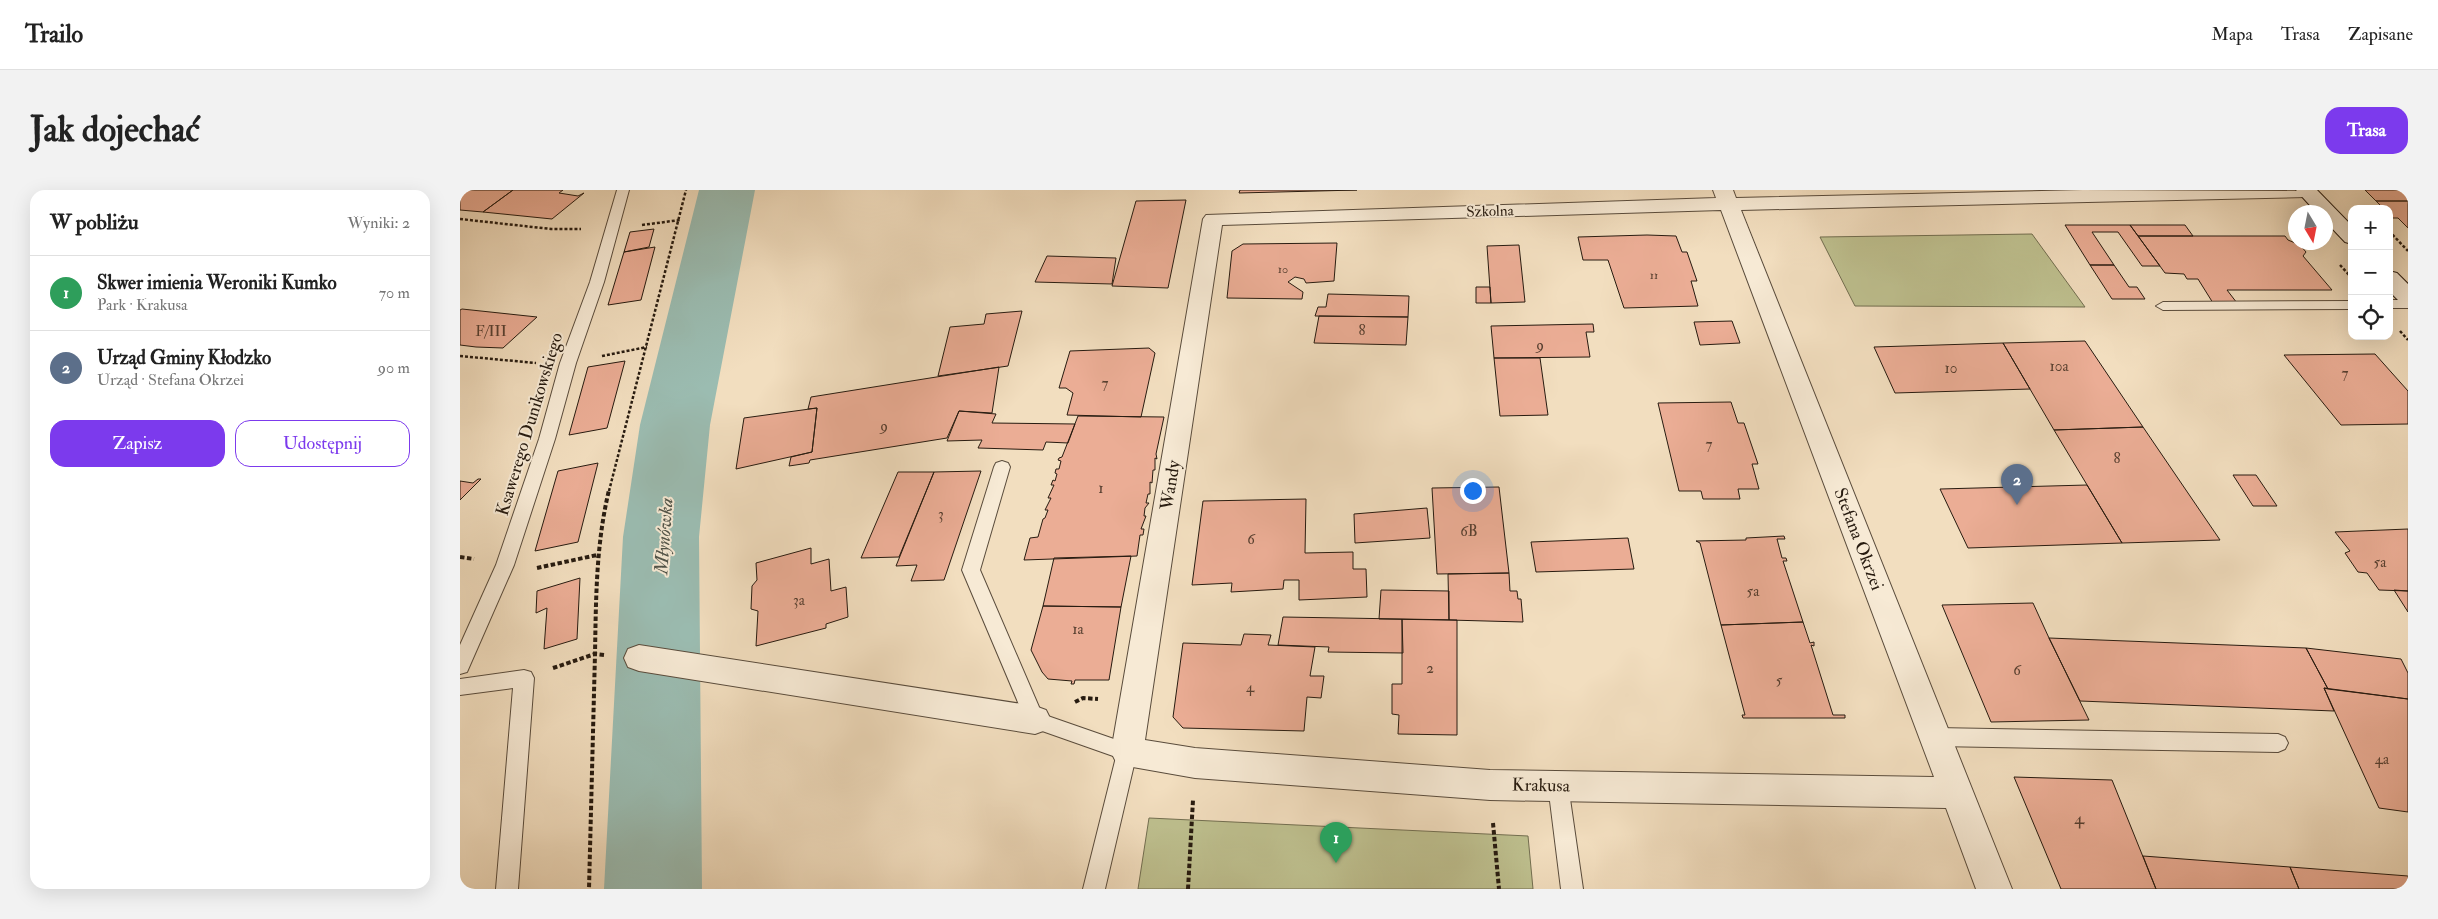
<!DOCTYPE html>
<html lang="pl">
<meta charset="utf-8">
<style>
body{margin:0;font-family:"IM FELL Double Pica",serif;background:#f2f2f2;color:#222}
.controls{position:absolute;right:15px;top:15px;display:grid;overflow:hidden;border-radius:10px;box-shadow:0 5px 20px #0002}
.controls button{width:45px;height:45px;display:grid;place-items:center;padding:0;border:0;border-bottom:1px solid #e0e0e0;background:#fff;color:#222;font:25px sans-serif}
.compass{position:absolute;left:1828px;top:15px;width:45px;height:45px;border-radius:50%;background:#fff;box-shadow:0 5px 20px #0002;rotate:170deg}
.you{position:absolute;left:1012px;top:300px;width:18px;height:18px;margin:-12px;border:4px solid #fff;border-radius:50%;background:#1a73e8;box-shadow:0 0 0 8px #1a73e833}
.badge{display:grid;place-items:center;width:32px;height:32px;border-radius:50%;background:#7c3aed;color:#fff;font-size:16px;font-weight:700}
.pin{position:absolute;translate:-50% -41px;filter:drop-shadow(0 1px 2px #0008)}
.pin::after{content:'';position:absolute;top:26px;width:18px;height:15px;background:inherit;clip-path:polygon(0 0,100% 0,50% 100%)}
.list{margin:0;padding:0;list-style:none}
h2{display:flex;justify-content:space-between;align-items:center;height:65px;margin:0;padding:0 20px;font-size:21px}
h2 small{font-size:16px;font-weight:400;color:#767676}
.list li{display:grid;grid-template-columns:32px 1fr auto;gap:15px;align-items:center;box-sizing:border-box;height:75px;padding:0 20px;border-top:1px solid #e0e0e0}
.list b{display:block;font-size:19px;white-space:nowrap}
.list p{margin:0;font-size:16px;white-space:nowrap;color:#767676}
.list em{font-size:16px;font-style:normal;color:#767676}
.actions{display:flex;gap:10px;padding:15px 20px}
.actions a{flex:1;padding:11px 0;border:1px solid #7c3aed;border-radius:15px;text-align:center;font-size:18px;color:#7c3aed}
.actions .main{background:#7c3aed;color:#fff}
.icon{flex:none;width:28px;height:28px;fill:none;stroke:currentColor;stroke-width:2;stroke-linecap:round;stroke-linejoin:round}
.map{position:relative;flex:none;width:1948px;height:699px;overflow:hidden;border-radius:15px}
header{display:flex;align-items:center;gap:30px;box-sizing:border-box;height:70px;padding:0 25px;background:#fff;border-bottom:1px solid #e0e0e0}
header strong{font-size:24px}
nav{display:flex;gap:28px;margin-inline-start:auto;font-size:18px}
.intro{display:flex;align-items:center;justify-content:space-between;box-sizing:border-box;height:120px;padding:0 30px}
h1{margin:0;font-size:35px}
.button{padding:12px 22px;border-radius:15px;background:#7c3aed;color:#fff;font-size:18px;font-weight:700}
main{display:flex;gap:30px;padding:0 30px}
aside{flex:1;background:#fff;border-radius:15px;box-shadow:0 5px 20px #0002}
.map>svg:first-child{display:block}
.green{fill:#bec08f;stroke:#726e50}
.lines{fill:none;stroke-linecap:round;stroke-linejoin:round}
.river{fill:#9bbcb1;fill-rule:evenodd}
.building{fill:#ebad95;stroke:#271b10}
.lane-casing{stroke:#5a4c3c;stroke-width:2}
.street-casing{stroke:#5a4c3c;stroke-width:2}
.secondary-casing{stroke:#271b10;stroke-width:2}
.path-far1{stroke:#271b10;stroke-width:2.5;stroke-dasharray:3 2;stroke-linecap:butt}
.path{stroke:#271b10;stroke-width:4;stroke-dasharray:4.5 2.5;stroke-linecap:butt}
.lane{fill:#f7ead5;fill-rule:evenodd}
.street{fill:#f7ead5;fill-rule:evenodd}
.secondary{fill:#f7ead5;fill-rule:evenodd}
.labels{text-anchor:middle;stroke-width:4;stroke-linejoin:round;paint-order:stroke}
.far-number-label{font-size:12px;fill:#584031}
.far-street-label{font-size:15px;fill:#271b10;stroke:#f7ead5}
.number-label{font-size:15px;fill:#584031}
.street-label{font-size:18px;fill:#271b10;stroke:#f7ead5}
.near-number-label{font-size:18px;fill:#584031}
.water-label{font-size:19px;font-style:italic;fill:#505348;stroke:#f7ead5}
</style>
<header>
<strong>Trailo</strong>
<nav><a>Mapa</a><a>Trasa</a><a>Zapisane</a></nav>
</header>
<div class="intro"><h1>Jak dojechać</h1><a class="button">Trasa</a></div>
<main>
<aside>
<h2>W pobliżu<small>Wyniki: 2</small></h2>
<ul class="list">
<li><span class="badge" style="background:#2e9e5b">1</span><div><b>Skwer imienia Weroniki Kumko</b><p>Park · Krakusa</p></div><em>70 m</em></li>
<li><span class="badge" style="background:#5c6f8a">2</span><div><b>Urząd Gminy Kłodzko</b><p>Urząd · Stefana Okrzei</p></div><em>90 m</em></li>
</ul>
<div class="actions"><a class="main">Zapisz</a><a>Udostępnij</a></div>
</aside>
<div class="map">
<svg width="1948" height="699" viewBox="0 0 1948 699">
<rect width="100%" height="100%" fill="#f2debf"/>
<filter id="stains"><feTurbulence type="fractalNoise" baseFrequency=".004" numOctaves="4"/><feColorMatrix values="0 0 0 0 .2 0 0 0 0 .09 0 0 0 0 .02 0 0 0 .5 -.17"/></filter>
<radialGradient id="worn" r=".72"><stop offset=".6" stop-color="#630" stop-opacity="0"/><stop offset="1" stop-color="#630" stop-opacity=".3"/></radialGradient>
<!-- green -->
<path class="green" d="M1572 44 1625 117 1395 116 1360 47Z
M689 628 1068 646 1073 699H678Z"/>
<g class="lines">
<!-- river -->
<path class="river" d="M239 0H295L250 235 239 347 242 699H144L163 347 180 235Z"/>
</g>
<!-- building -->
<path class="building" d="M0 0H53L23 22 0 20Z
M53 0H103L99 3 118 6 124 3 92 29 23 22Z
M780 0H897L779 3Z
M1905 0H1948V11H1916Z
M726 10 708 98 652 96 676 11Z
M1916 11H1948V38L1938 28H1933L1929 25V19H1924Z
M1605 35H1670L1700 76H1682L1658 42H1632L1654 75H1630Z
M1670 35H1725L1733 46H1678Z
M194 39 189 57 164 62 170 42Z
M1187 45 1216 46 1222 62H1227L1237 91H1231L1238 116 1164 118 1148 70H1123L1118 47Z
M1678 46H1825L1828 50 1840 55 1846 62 1843 66 1872 100H1767L1777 113H1753L1738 89H1727L1724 84 1705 83Z
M877 53 874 91 846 93 844 89 835 87 828 92 843 102 842 109 767 108 772 61 783 54Z
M1059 55 1065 112 1031 113 1027 56Z
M195 57 181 110 148 115 164 62Z
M587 66 656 68 652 94 575 92Z
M1630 75H1654L1669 97H1677L1685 109H1652Z
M1016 97H1030L1031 113H1016Z
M868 104 949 106 948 127 855 126 858 117H866Z
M2 119 77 127 43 158 16 157 0 155V120Z
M562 121 548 176 478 186 490 137 524 134 526 124Z
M859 126 948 127 946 155 854 153Z
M1272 131 1280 153 1240 155 1234 132Z
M1133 134 1134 142H1126L1130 167 1034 168 1031 136Z
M1625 151 1683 237 1594 240 1543 153Z
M1543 153 1570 199 1435 203 1414 157Z
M689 158 695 163 681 227 607 225 613 203 606 198H599L610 161Z
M1915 164 1948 201V234L1881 235 1824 165Z
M1034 168H1080L1088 225 1040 226Z
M165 171 147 238 109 245 128 177Z
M539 177 532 223 499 221 487 248 350 270 349 273 329 276 331 267 352 262 357 218 348 219 351 207Z
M1271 212 1278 233H1284L1298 274H1292L1299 299H1278L1280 309H1243L1241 301H1219L1198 213Z
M357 218 352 262 276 279 284 228Z
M499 221 536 224 532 233 615 234 608 253 586 252 583 260 518 258 522 250 487 251Z
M618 226 704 227 696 264 697 269 695 268V280H693L692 293 690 292V304H688L686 313H689L685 318 684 326H686L681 339H684L683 345H680L677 366 564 370 570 348 578 347 583 329 585 328 588 320H585L591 308H588L594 295H591L593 290 595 291 597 284 595 283 596 279H599L601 271 598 270 599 268 602 267Z
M1683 237 1760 350 1662 353 1594 240Z
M138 273 118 352 75 361 98 281Z
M521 281 484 390 451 391 457 375 436 376 474 282Z
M438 282H474L439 367 401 368Z
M1773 285H1796L1817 316H1793Z
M18 289H21L0 310V291L13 293Z
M1627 295 1662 353 1508 358 1480 299Z
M1039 297 1049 383 977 384 972 298Z
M846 309 845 363 893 362V379H906L907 407 839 410V390H824L823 399 771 402 772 393 732 395 743 311Z
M967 318 970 348 895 353 894 324Z
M1948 339V401L1919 400 1907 383 1898 382 1885 363 1890 361 1875 342Z
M1324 346 1325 349H1317L1322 368H1326L1327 371H1323L1343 432 1261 435 1240 353 1236 351 1286 350V348Z
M1168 348 1174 379 1076 382 1071 352Z
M351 358V374L369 369 371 401 386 397 388 427 366 434V438L296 456 298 421 291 419 292 396 297 390 296 373Z
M671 366 661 417 583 416 594 368Z
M1049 383 1050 401H1057L1058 409H1061L1063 432 989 430 988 384Z
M120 388 117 449 84 459 87 418 76 423 77 401Z
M921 400 989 401V430L919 429Z
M1934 400 1948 401V422Z
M1573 413 1589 448 1629 530 1531 532 1482 415Z
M583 416 661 417 649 490H615L614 494H611L612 491 588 489 582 482 571 460Z
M823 427 942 429 943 463 868 462 869 457 818 455Z
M942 429 997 430V545L938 544 939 525 932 524V494H942Z
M1343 432 1350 453 1354 452V456L1351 455 1373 525H1385V528H1283L1282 525H1285L1261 435Z
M784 444 811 445 808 455 855 457 850 486H864L861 508 847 507 844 541 723 538 713 527 723 453 781 455Z
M1589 448 1846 458 1868 499 1864 498 1874 521 1620 511Z
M1846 458 1941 469 1948 483V509L1868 499Z
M1864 498 1948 509V622L1919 618Z
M1554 587 1652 590 1696 699H1601Z
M1683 666 1830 677 1839 699H1696Z
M1830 677 1948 686V699H1839Z"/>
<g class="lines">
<defs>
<path id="lane" d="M157 0H169L144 92 116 173 95 249 54 375 7 482 0 484V455L36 375 79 249 100 173 130 92Z
M1929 110H1948V118H1929Z
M1892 111V119L1703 120 1696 116 1703 112Z
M542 271 548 273 550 277 520 380 582 524 674 556 677 562 645 699H623L656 567 568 536 502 380 534 277 536 273Z
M64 480 71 482 74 488 58 699H36L53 498 0 505V489Z
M1476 538 1818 544 1825 547 1828 553 1825 559 1818 562 1476 556 1469 553 1466 547 1469 541Z
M1098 585 1105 588 1108 595 1123 699H1101L1088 595 1091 588Z"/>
<path id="street" d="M1253 0H1273L1276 8 1623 0 1856 1 1853 5 1846 7 1281 20 1552 699H1516L1486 618 1030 610 735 588 667 576 656 572 651 562 743 29 746 25 1256 8ZM1261 20 1474 587 1030 580 735 558 685 550 762 35Z
M179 455 575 516 586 520 591 530 586 540 575 544 179 481 168 477 164 468 168 459Z"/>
<path id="secondary" d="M1836 0H1857L1892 36V54L1885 52 1866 32V22H1856Z
M1929 81 1937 83 1948 94V114L1940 112 1929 101Z"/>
</defs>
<!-- lane casing -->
<use href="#lane" class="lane-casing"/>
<!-- street casing -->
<use href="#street" class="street-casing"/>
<!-- secondary casing -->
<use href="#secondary" class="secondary-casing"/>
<!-- path-far1 -->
<path class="path-far1" d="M0 29 91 39H121
M182 35 220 30
M1929 41 1948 61
M1880 75 1891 87
M1940 141 1948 150
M0 166 76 173
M142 166 187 157
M149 301 226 0"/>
<!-- path -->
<path class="path" d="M0 367 14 369
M77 378 137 365
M144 465 135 464C136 408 136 354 149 300
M93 478 135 464 129 699
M615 512 623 508 638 509
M1033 633 1039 699
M728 699 733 610"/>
<!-- lane -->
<use href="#lane" class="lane"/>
<!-- street -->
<use href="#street" class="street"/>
<!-- secondary -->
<use href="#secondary" class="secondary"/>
</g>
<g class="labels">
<!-- far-number labels -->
<g class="far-number-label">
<text x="823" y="83">10</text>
<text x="1194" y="89">11</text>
</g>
<!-- far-street labels -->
<g class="far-street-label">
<text transform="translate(1030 21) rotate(-2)" y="5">Szkolna</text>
</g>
<!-- number labels -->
<g class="number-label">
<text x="902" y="145">8</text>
<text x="31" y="146">F/III</text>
<text x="1080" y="160">9</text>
<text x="1599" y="181">10a</text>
<text x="1491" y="183">10</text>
<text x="1885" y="188">7</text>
<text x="645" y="198">7</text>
<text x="424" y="241">9</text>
<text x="1249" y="259">7</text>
<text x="1657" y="273">8</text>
<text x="641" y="303">1</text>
<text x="481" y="329">3</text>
<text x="1009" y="346">6B</text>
<text x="791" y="354">6</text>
<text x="1920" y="377">5a</text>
<text x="1293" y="406">5a</text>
<text x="339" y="415">3a</text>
<text x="618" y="444">1a</text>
<text x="970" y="483">2</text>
<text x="1557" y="485">6</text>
<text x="1319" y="495">5</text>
<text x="790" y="502">4</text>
<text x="1922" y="574">4a</text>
</g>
<!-- street labels -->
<g class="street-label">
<text transform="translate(69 234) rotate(-73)" y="6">Ksawerego Dunikowskiego</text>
<text transform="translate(710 295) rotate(-81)" y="6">Wandy</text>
<text transform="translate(1399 349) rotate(69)" y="6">Stefana Okrzei</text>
<text transform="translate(1081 595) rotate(1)" y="6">Krakusa</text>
</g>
<!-- near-number labels -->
<g class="near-number-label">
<text x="1619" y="634">4</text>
</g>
<!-- water labels -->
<g class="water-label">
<text transform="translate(203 346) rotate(-86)" y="7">Młynówka</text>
</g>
</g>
<rect width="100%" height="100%" filter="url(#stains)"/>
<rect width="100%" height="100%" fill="url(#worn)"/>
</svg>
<div class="controls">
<button>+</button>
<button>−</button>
<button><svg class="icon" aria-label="locate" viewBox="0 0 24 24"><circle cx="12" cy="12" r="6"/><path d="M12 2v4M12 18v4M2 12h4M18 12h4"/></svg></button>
</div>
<svg class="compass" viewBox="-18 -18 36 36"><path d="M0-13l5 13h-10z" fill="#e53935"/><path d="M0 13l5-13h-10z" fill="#767676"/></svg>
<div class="you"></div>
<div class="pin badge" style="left:876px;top:673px;background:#2e9e5b">1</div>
<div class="pin badge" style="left:1557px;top:315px;background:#5c6f8a">2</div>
</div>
</main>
